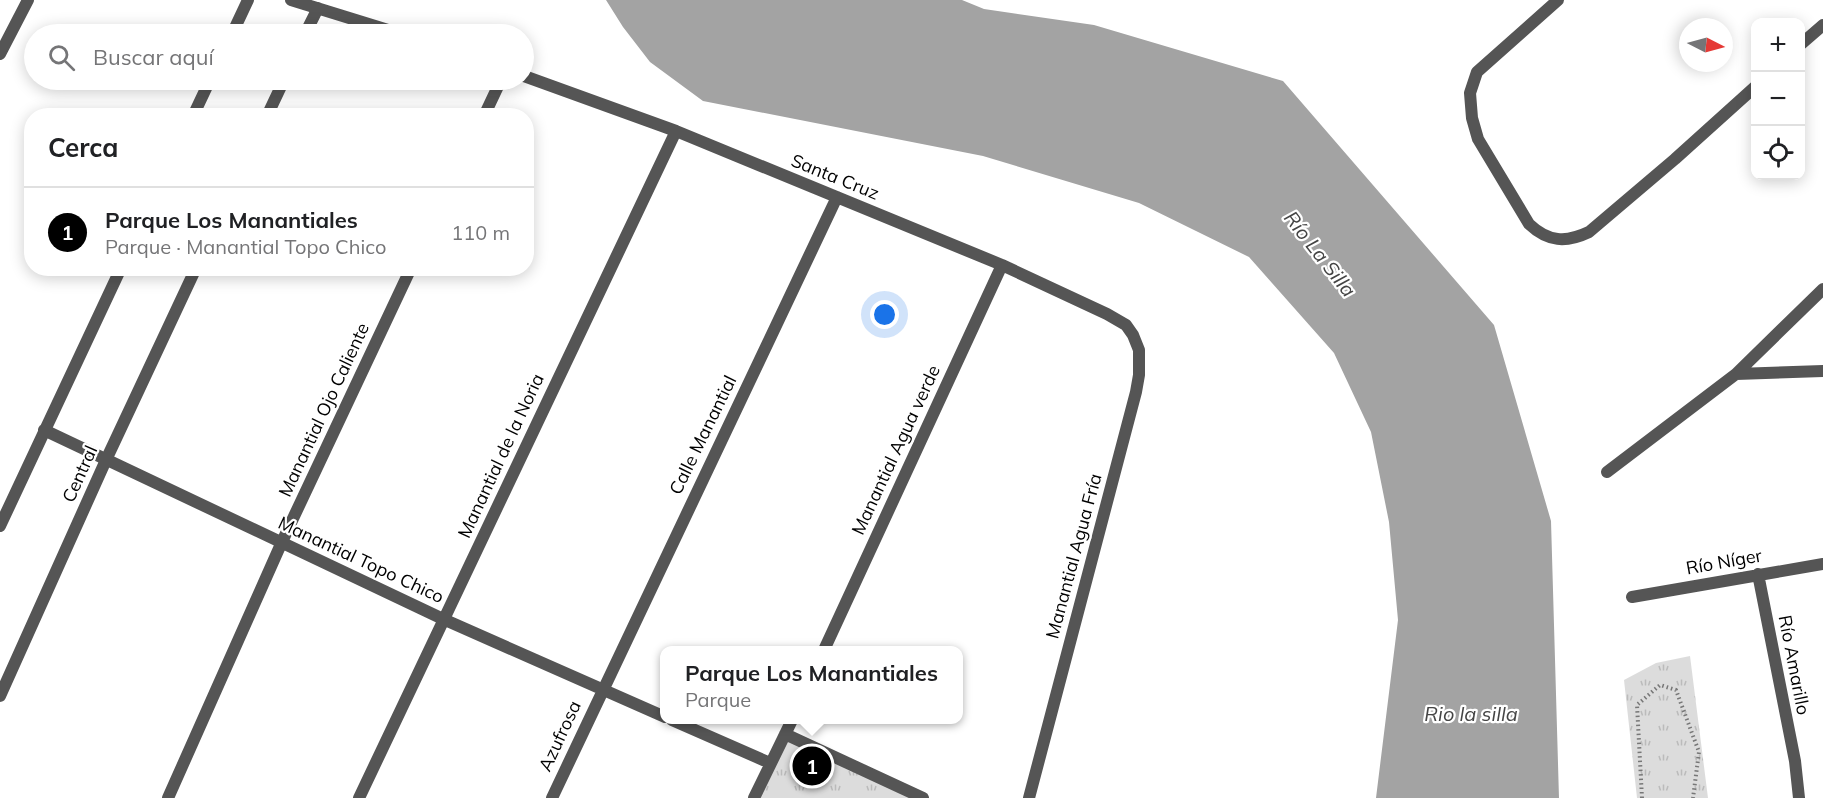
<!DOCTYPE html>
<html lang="es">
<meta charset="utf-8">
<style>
body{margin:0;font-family:Mulish,sans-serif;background:#f6f6f6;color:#202124}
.controls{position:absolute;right:18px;top:18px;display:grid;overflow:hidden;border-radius:12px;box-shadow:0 3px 15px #0003}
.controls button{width:54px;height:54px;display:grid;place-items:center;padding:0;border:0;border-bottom:2px solid #e0e0e0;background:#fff;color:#202124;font:30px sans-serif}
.compass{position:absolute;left:1679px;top:18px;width:54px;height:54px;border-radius:50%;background:#fff;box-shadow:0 3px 15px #0003;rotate:96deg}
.you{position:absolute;left:885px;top:315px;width:21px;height:21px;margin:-15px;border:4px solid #fff;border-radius:50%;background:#1a73e8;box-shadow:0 0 0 9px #1a73e833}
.badge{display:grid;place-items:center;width:39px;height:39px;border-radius:50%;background:#000;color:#fff;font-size:20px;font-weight:700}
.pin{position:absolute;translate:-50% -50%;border:3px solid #fff;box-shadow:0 2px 6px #0006}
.popup{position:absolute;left:660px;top:646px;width:303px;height:78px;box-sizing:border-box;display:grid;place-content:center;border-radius:12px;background:#fff;filter:drop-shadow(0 2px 4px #0005);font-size:20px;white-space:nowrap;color:#757577}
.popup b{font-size:22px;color:#202124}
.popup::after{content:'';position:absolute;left:50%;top:100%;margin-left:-12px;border:12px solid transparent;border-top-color:#fff}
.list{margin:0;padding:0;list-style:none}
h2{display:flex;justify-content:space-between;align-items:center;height:78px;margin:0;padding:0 24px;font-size:26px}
h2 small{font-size:20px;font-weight:400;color:#757577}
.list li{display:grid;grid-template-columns:39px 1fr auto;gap:18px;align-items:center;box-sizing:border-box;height:90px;padding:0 24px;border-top:2px solid #e0e0e0}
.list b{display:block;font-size:22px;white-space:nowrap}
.list p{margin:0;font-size:20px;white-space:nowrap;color:#757577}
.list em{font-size:20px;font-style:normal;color:#757577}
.icon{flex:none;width:33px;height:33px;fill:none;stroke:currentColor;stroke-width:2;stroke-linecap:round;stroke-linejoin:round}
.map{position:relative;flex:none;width:1823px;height:798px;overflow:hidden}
.search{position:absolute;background:#fff;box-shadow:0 3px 15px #0003;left:24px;top:24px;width:510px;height:66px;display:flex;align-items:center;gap:15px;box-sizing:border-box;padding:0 21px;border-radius:33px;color:#757577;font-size:22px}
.panel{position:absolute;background:#fff;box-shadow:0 3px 15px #0003;left:24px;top:108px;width:510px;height:168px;border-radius:24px}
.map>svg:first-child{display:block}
.grass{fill:url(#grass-tufts)}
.water{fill:#a3a3a3}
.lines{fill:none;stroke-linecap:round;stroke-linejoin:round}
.path{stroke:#777;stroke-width:4;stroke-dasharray:1.5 3;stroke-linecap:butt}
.minor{stroke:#555;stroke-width:12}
.labels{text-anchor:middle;stroke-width:4.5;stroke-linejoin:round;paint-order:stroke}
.street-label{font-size:18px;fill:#000;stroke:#fff}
.water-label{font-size:20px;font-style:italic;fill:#444;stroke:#fff}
</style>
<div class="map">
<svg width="1823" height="798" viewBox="0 0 1823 798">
<defs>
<pattern id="grass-tufts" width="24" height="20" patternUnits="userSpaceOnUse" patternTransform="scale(1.5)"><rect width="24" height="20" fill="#dcdcdc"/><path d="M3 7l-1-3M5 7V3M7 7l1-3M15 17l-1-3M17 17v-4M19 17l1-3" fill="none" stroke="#bbb"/></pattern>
</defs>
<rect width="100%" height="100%" fill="#fff"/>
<!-- grass -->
<path class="grass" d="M1690 656 1708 798H1637L1624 680 1656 663Z
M785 734 923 798H755Z"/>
<!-- water -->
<path class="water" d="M606 0H962L984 9 1094 25 1283 81 1494 325 1551 521 1559 798H1376L1398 620 1389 522 1371 432 1334 353 1249 257 1139 203 983 156 703 101 650 62 623 27Z"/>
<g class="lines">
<!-- path -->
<path class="path" d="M1642 798 1637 705 1660 685 1676 690 1699 752 1693 798"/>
<!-- minor -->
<path class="minor" d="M291 0 401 34
M1558 0 1477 72 1470 93 1472 118 1478 139 1529 224C1548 242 1566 243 1589 232L1675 159 1756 86
M232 34 248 0
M305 34 318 8
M1800 45 1823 25
M0 54 28 0
M524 76 676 131 1002 265 1107 314 1126 325 1133 335 1139 350V375L1136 392 1029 798
M193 116 210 80
M267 116 284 80
M484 116 501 80
M1736 374 1823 371
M44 430 443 619 665 717
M1607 472 1736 374 1823 289
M0 526 121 268
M1758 574 1795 761 1799 798
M1632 597 1823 564
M824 650 1002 265
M0 696 106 460 196 268
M672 720 770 763
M785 734 923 798
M168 798 281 544 411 268
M359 798 676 131
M552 798 837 197
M754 798 792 720"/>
</g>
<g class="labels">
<!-- street labels -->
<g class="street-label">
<text transform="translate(835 177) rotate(22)" y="6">Santa Cruz</text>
<text transform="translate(324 410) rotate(-65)" y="6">Manantial Ojo Caliente</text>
<text transform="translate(703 435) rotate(-64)" y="6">Calle Manantial</text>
<text transform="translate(896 450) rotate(-65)" y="6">Manantial Agua verde</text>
<text transform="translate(501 456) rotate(-65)" y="6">Manantial de la Noria</text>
<text transform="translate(80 474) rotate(-66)" y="6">Central</text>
<text transform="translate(1074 556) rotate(-75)" y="6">Manantial Agua Fría</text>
<text transform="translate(361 560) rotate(25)" y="6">Manantial Topo Chico</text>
<text transform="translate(1724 562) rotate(-10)" y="6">Río Níger</text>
<text transform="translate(1794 665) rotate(79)" y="6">Río Amarillo</text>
<text transform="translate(560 736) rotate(-65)" y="6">Azufrosa</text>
</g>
<!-- water labels -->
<g class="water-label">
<text transform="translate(1320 254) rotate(52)" y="7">Río La Silla</text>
<text x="1471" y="721">Rio la silla</text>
</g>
</g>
</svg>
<div class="controls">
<button>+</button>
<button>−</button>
<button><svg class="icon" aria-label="locate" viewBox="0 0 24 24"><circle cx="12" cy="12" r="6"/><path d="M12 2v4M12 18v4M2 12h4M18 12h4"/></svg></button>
</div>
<svg class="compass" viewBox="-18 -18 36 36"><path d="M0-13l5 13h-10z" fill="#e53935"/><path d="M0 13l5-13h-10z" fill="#757577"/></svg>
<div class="you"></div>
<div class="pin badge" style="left:812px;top:766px">1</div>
<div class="popup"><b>Parque Los Manantiales</b>Parque</div>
<div class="search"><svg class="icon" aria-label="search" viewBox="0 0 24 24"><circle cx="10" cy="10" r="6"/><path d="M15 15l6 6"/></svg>Buscar aquí</div>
<section class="panel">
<h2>Cerca<small></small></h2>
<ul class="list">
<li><span class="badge">1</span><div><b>Parque Los Manantiales</b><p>Parque · Manantial Topo Chico</p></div><em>110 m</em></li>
</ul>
</section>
</div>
